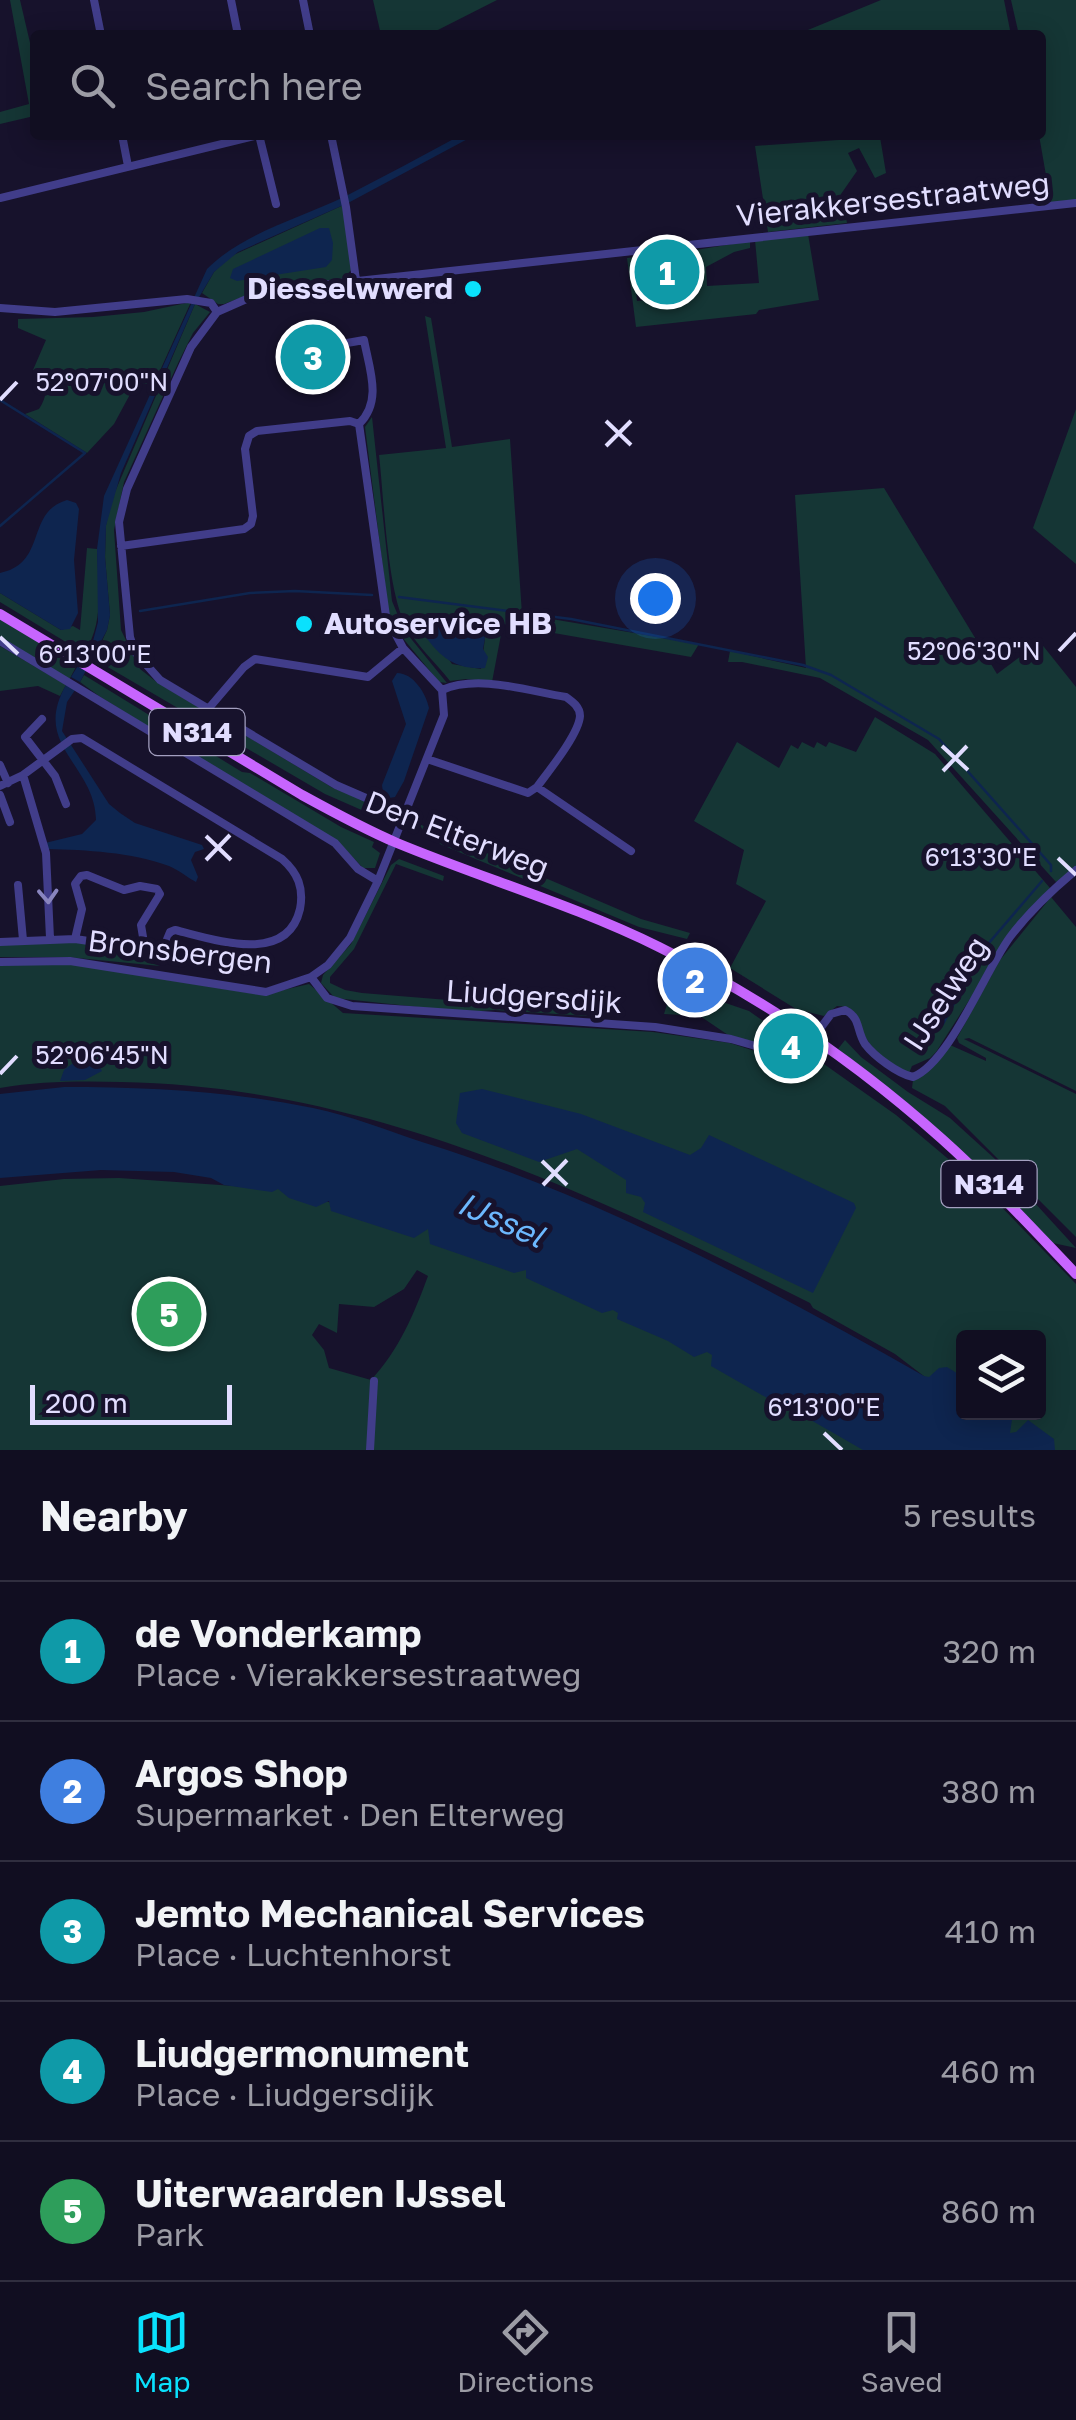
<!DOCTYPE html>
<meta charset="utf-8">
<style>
body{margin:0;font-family:"Golos Text",sans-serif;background:#1e1c2e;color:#f1f3f6}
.controls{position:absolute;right:30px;bottom:30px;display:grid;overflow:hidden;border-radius:10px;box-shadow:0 5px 25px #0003}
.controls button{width:90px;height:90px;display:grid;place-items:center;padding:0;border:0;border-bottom:2px solid #302e3f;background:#110e21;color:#f1f3f6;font:50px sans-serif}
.scale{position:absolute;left:30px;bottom:25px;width:202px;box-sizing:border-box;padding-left:10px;border:5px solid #e1ddff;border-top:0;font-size:28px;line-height:35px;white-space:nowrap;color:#e1ddff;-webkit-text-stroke:8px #17122c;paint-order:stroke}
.you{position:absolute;left:655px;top:598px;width:35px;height:35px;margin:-25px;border:8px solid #fff;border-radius:50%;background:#1a73e8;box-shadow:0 0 0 15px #1a73e833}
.badge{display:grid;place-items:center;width:65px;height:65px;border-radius:50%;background:#0ae1fd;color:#fff;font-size:32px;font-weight:700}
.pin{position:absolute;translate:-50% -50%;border:5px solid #fff;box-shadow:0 2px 10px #0006}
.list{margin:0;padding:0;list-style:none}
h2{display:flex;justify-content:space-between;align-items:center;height:130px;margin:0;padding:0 40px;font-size:42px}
h2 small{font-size:32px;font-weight:400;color:#9c9ca5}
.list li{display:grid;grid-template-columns:65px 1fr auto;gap:30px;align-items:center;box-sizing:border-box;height:140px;padding:0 40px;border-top:2px solid #302e3f}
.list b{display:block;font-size:38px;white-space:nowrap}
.list p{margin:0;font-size:32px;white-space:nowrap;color:#9c9ca5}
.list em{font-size:32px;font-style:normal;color:#9c9ca5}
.icon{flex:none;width:55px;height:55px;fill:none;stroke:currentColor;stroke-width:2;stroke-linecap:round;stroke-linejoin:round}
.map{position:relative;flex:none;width:1076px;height:1450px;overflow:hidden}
.search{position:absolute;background:#110e21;box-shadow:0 5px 25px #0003;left:30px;right:30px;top:30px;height:110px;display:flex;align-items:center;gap:25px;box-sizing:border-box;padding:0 35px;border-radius:10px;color:#9c9ca5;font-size:38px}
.sheet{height:830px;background:#110e21}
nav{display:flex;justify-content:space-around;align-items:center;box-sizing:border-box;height:140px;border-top:2px solid #302e3f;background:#110e21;font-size:28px;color:#9c9ca5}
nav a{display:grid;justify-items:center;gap:5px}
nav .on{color:#0ae1fd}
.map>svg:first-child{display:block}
.green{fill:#153635;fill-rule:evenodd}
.water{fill:#0e254f}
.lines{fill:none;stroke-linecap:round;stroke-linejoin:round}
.stream{stroke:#0e254f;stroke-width:2.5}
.minor{stroke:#413d8a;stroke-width:8}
.major{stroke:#c765fe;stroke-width:10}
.oneway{stroke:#8985bf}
.ticks{fill:none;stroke:#e1ddff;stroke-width:4}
.poi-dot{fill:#0ae1fd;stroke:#17122c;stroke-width:4}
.labels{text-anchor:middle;stroke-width:10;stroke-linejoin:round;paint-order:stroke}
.shield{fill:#17122c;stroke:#a4a0c0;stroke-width:2.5}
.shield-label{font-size:28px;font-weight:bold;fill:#e1ddff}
.street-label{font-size:30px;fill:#e1ddff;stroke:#17122c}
.poi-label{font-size:30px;font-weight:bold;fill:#e1ddff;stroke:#17122c;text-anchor:end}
.water-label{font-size:32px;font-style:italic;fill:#6cb8fe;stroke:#17122c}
.ticks-label{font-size:25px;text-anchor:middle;fill:#e1ddff;stroke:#17122c;stroke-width:10;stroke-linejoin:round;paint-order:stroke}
</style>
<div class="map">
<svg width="1076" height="1450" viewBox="0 0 1076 1450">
<rect width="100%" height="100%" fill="#17122c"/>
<!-- green -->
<path class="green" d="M10 0H20L35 64V119L30 117 0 124V112L29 104Z
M373 0H497L428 35H381Z
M881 0H1004L1011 35H806L803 32Z
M1011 0H1076V200L1051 204 1039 135 1041 35H1019Z
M880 137 886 173 875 178 859 148 848 153 857 171 841 194 847 223 768 232 755 146Z
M348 203 352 269 343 279 264 289 224 304H218L202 293 214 272 227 258Z
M808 234 819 300 759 310 756 314 636 327 627 258 644 256 647 281 635 282 637 301 687 296 684 252 750 241V248L734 252 706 267 707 286 759 283 755 240Z
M191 302 153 386 144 383 134 387 114 424 87 453 25 414 39 409C49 394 48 382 33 370L46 340 18 328V319L93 317 144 312Z
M195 304 210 312 193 333 179 361 124 482 114 530 121 630 140 669 158 683 333 788 381 807 387 811 384 817 373 815 325 794 94 659 107 630 110 615 105 557 106 525 112 499Z
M425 316 431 318 452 447 510 439 522 614 699 644 691 657 503 624 492 682 466 679 450 681C436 663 418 647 406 626 387 591 384 498 379 455L446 448ZM425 622 477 628 485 638 481 669 452 664Z
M1076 409V564L1033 528Z
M372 417 392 601 404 630 447 683 439 682 397 631 389 616 365 427Z
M884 488 997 674 1040 642 1076 687V868L1056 882 928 740 820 678 742 662H728L730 651 806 668 795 495Z
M87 548 97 549C98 584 105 622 84 653L0 602V593L61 630 73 626 80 630Z
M0 619 77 665 69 680 0 638Z
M0 646 66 685 60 696 38 686 0 691Z
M84 675 242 772 250 773 341 827 374 842 372 847 380 853 375 868H363L345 849 99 696 80 682Z
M875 717 935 754 1050 888 1023 916 936 1052 930 1058 912 1066 909 1073C896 1066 879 1056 870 1044 857 1028 864 1006 837 1006L824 1016 796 1009 730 968 766 901 736 884 744 850 694 821 737 742 779 768 791 745 798 749 802 742 814 748 817 742 826 747 829 742 856 752Z
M419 824 641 919 690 933 687 939 639 927 442 845 426 835Z
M399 859 444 876 443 881 396 864 354 949 330 977V983L345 990 362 993 583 1011 587 1016 495 1010 464 1012 335 998 321 983 323 975 351 944 391 865Z
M1051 897 1076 927V1091L969 1038 964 1039 1076 1094V1237L945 1106 912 1088 913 1080 920 1077 950 1045 986 1061V1058L959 1043 957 1038 1000 960Z
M71 942 93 945 160 966 67 957H0V945Z
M70 964 262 995 309 984 343 1013 653 1032 730 1043 792 1063 794 1055 728 1035 700 1016 664 1014 673 985 749 1011 896 1115 984 1189 1076 1284V1450H1030L973 1413 1038 1412V1338H964L963 1406 895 1354 813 1308 810 1303C593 1194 369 1086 121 1082 81 1081 40 1081 0 1088V965Z
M845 1040 861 1057 908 1092 950 1118 994 1158 1076 1248 1053 1243 955 1145 910 1105 838 1049Z
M119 1178 279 1189 428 1228 527 1268 709 1351 885 1450H0V1186L64 1179ZM417 1270 428 1276C414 1314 399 1350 371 1380L329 1368 324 1350 312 1335 319 1324 337 1333 339 1304 374 1307 404 1289Z"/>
<!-- water -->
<path class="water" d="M461 135H475L348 203 238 252 214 272 195 304 121 473 106 526 105 557 110 615 107 630 80 682 71 677 93 641 98 622 97 549 104 496 207 269C243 233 298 219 344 197 383 177 422 156 461 135Z
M320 228H329L333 243 332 260 326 267 237 281 230 278 233 269Z
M67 500 76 503 79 509 74 560 78 613 70 629 61 630 0 593V573C48 563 25 512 67 500Z
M422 622 482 630 485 638 483 649 488 657 485 668C453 670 438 655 421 630Z
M397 673C413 673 426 693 429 708L404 781 395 797 389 798 383 793 382 785 406 724 392 681Z
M66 685 75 690 67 702 62 731 109 804 120 813 135 823 202 845 204 849 195 852 191 860 198 877 196 882C188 878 179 870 169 866 130 852 87 850 47 849L45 843 82 834 96 820C95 764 31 746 66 685Z
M80 1058 98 1065 102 1071 85 1080 60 1081 64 1070Z
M64 1087C146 1087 232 1091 313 1108 351 1116 386 1130 422 1142 599 1197 763 1285 924 1376L929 1377 939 1368 947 1367 963 1377 964 1412 1013 1413 1010 1433 1016 1432 1028 1420 1054 1439 1055 1450H863L802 1415 803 1403 796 1402 783 1407 711 1366 712 1355 707 1352 694 1357 668 1341 617 1319 618 1313 613 1310 602 1313 526 1278V1270L514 1273 430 1244 428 1229 414 1238 331 1211 329 1201 316 1207 289 1198 278 1189 272 1192 224 1185 211 1178 174 1172 101 1170 0 1178V1094Z
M482 1089 581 1114 690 1155 701 1148 709 1135 854 1203 856 1208 813 1293 643 1212 645 1203 641 1197 626 1193V1180L577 1149 539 1162 462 1133 456 1123 460 1093Z"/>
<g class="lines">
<!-- stream -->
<path class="stream" d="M0 400 85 453 0 526
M399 597 571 619 803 665 831 675 939 739 1051 865V871
M140 611 250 593 295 591 372 595
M943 1024 982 951 1042 881"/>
<!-- minor -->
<path class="minor" d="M94 0 101 35
M231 0 238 35
M303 0 310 35
M122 135 128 166
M259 135 276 204
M331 135 346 207 356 280
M0 198 259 135
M0 308 55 312 187 299 211 303 217 312
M347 343 364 340C369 368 383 401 359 424
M0 641 335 843 358 869 378 881
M209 708 244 667 255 659 368 677 403 648
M42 719 25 737 55 776 66 804
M427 759 528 793 537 787C548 772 579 734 580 716 580 707 573 702 566 697 528 691 478 674 442 690
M0 765 8 783
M0 786 23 775 46 853 50 938
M537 787 631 851
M0 795 10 822
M366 798 336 785 160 680 135 652 130 637 119 522 127 489 191 347 217 312 265 291 1076 203
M18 885 23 940
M75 939 82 909 75 884 81 876 87 875 124 890 140 886 157 889 160 894 141 925 145 949
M0 942 75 939 157 951 163 949 170 932 175 930C213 939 287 966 300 909 304 888 298 873 282 859L82 738 72 739 23 775
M0 962 70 961 266 992 311 977 328 965 350 938 378 881 444 715 442 690 403 648 386 616 359 424 350 421 257 431 249 436 245 449 253 516 251 524 244 529 121 546
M311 977 327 998 352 1006 655 1027 731 1039 798 1058 831 1014 845 1010C861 1018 856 1030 865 1044 874 1056 898 1074 913 1077 950 1062 985 971 1010 937 1029 912 1052 890 1076 870
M370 1450 374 1381"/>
<!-- major -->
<path class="major" d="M0 614 302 795C333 812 364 829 397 843 484 879 574 905 659 947 760 997 857 1063 942 1139 989 1181 1032 1228 1076 1274"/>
</g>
<!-- one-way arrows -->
<defs><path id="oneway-chevron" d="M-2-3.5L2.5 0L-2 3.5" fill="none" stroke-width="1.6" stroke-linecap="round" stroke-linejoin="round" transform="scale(2.5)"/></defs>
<use class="oneway" href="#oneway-chevron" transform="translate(48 896) rotate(87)"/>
<!-- ticks -->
<path class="ticks" d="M0 400 17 382M606 421 631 445M606 446 631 421M0 637 18 654M1059 651 1076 633M942 746 968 770M943 771 967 746M206 836 231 860M1058 858 1076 875M206 860 230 835M0 1074 17 1056M542 1161 567 1185M543 1185 567 1160M824 1433 842 1450"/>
<!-- markers -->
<g class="poi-dot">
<circle cx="473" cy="289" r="10"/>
<circle cx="304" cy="624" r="10"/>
</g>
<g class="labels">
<!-- shield labels -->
<g class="shield">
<rect x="149.5" y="709" width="95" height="46" rx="8"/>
<rect x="941.5" y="1161" width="95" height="46" rx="8"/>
</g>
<g class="shield-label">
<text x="197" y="742">N314</text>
<text x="989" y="1194">N314</text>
</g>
<!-- street labels -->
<g class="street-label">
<text transform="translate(893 200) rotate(-6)" y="10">Vierakkersestraatweg</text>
<text transform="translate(457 835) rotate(21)" y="10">Den Elterweg</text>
<text transform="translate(180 952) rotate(7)" y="10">Bronsbergen</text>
<text transform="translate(946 994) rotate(-57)" y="10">IJselweg</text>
<text transform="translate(534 997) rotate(4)" y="10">Liudgersdijk</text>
</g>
<!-- poi labels -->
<g class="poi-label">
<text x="453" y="299">Diesselwwerd</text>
<text x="324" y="634" text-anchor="start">Autoservice HB</text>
</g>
<!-- water labels -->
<g class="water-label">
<text transform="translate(501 1220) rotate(24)" y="11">IJssel</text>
</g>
</g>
<g class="ticks-label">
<text x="102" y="391">52°07'00"N</text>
<text x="974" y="660">52°06'30"N</text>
<text x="95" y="663">6°13'00"E</text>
<text x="981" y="866">6°13'30"E</text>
<text x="102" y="1064">52°06'45"N</text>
<text x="824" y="1416">6°13'00"E</text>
</g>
</svg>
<div class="controls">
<button><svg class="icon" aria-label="layers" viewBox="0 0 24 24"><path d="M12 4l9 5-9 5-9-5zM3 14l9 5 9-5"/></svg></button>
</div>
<div class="scale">200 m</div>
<div class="you"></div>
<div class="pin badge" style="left:667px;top:272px;background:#0f9aa8">1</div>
<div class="pin badge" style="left:695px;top:980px;background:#3f7fe0">2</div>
<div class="pin badge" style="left:313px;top:357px;background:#0f9aa8">3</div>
<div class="pin badge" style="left:791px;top:1046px;background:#0f9aa8">4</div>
<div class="pin badge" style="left:169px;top:1314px;background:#2e9e5b">5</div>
<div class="search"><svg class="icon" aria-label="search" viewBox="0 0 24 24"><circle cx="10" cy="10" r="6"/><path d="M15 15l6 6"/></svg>Search here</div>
</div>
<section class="sheet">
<h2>Nearby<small>5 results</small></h2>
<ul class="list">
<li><span class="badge" style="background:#0f9aa8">1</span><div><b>de Vonderkamp</b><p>Place · Vierakkersestraatweg</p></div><em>320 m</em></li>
<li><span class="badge" style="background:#3f7fe0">2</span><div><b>Argos Shop</b><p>Supermarket · Den Elterweg</p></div><em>380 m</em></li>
<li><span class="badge" style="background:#0f9aa8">3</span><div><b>Jemto Mechanical Services</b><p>Place · Luchtenhorst</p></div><em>410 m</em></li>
<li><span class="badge" style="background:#0f9aa8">4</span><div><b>Liudgermonument</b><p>Place · Liudgersdijk</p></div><em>460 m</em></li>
<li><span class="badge" style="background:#2e9e5b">5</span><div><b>Uiterwaarden IJssel</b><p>Park</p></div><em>860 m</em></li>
</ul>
</section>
<nav>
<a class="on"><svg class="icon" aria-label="map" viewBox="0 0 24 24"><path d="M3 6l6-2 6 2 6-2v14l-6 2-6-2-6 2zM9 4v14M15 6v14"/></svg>Map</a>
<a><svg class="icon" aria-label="directions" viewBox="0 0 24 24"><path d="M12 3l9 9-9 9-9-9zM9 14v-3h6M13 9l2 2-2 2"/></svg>Directions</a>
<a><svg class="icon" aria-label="saved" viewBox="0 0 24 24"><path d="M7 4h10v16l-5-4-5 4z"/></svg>Saved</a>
</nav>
